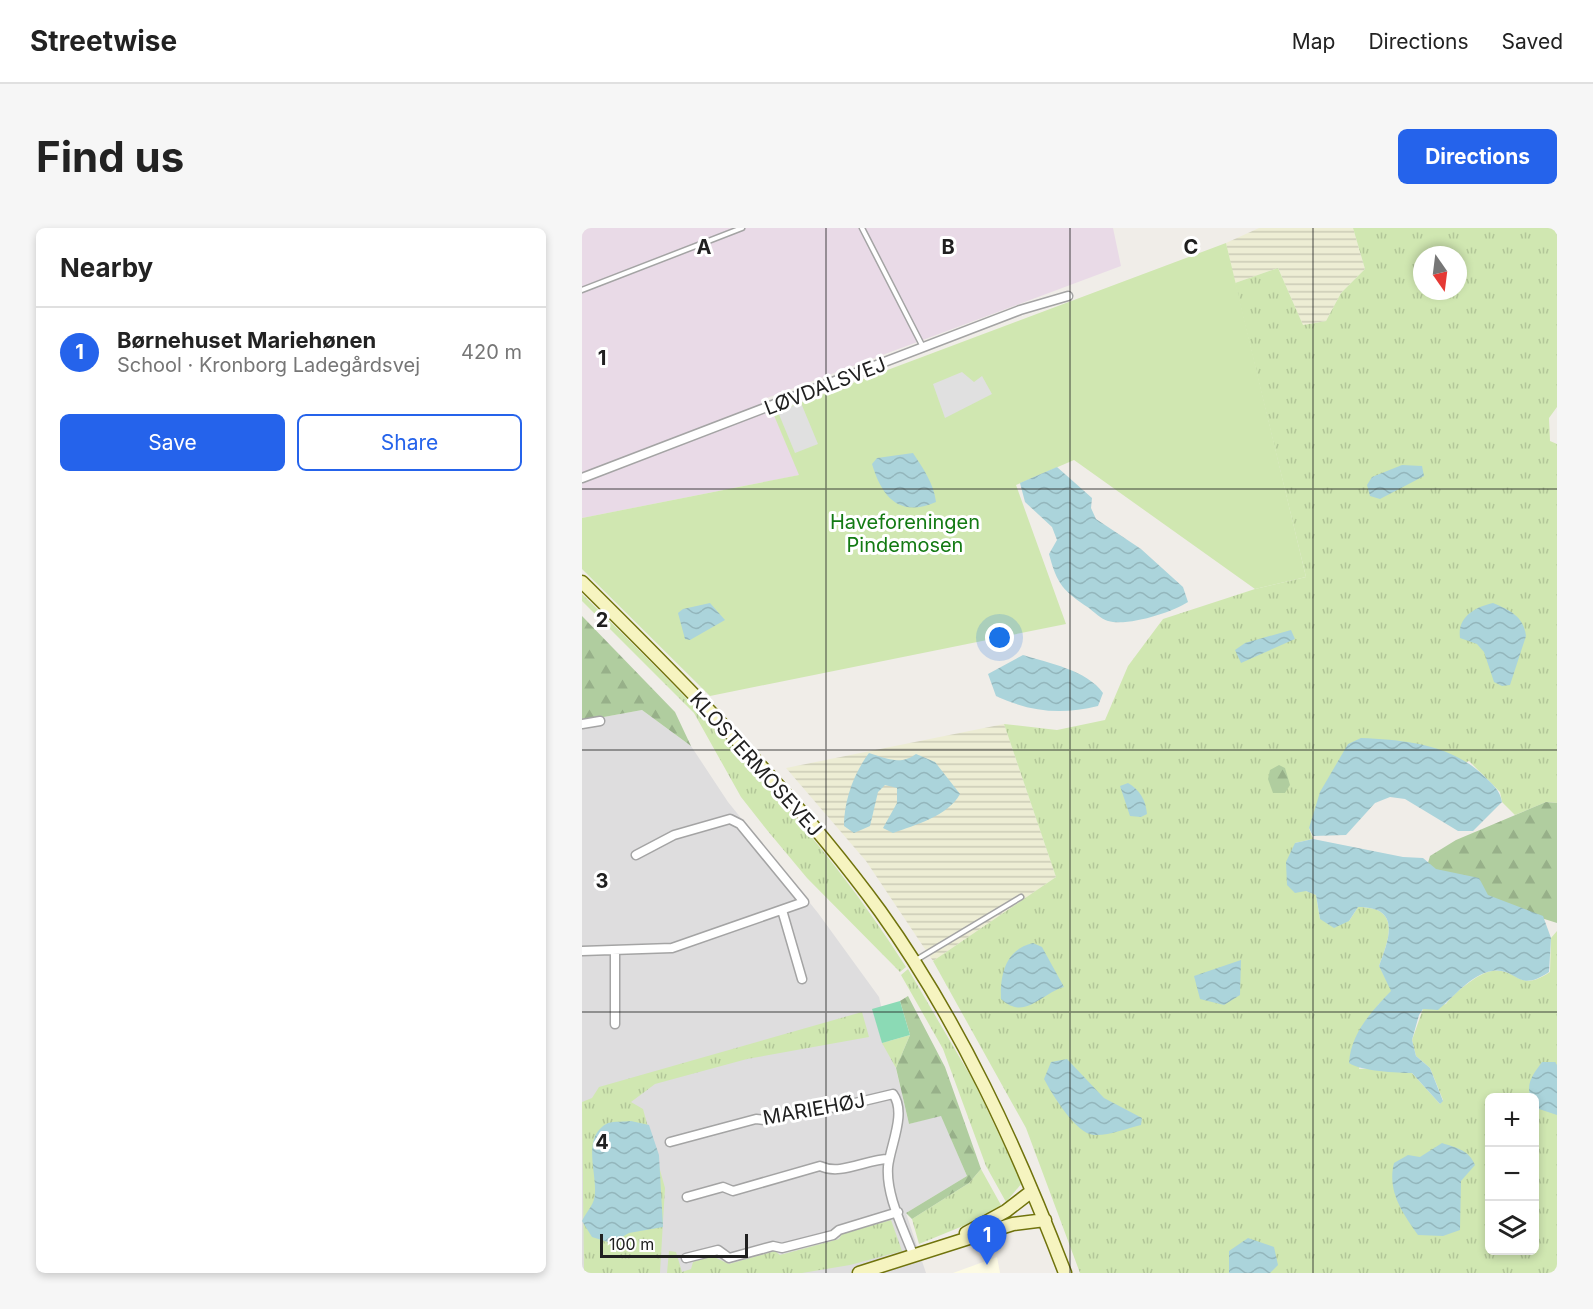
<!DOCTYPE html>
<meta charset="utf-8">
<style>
body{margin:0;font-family:Inter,sans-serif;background:#f6f6f6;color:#222}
.controls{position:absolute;right:18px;bottom:18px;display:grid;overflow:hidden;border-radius:9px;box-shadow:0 3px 9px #0003}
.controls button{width:54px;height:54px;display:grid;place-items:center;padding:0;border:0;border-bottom:2px solid #e0e0e0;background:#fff;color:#222;font:30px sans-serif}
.compass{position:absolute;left:831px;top:18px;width:54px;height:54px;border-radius:50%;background:#fff;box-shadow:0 3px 9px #0003;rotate:166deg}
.scale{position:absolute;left:18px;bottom:15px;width:148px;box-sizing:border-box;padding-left:6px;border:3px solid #202020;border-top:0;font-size:16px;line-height:21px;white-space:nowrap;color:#202020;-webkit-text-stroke:4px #fff;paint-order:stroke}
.you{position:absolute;left:418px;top:410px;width:21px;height:21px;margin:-15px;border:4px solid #fff;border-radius:50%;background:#1a73e8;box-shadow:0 0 0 9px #1a73e833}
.badge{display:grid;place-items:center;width:39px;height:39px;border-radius:50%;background:#2563eb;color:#fff;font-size:20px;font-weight:700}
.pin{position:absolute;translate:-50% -50px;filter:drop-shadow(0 2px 3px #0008)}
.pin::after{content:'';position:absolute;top:32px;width:21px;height:18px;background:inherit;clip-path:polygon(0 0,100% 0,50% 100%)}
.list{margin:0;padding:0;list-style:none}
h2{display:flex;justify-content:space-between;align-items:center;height:78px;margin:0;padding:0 24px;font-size:26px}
h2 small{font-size:20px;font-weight:400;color:#767676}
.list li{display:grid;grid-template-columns:39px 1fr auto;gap:18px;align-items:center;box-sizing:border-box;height:90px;padding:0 24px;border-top:2px solid #e0e0e0}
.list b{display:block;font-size:22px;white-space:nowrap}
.list p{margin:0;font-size:20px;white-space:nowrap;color:#767676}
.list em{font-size:20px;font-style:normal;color:#767676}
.actions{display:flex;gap:12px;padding:18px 24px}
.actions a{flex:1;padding:14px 0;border:2px solid #2563eb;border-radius:9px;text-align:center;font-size:21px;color:#2563eb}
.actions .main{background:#2563eb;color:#fff}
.icon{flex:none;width:33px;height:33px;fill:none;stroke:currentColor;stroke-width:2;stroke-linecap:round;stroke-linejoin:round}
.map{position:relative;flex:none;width:975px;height:1045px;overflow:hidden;border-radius:9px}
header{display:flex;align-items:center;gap:36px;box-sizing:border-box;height:84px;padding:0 30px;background:#fff;border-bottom:2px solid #e0e0e0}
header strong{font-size:28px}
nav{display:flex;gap:33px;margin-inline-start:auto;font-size:21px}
.intro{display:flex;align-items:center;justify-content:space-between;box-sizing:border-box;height:144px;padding:0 36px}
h1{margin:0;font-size:42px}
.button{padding:15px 27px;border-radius:9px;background:#2563eb;color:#fff;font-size:21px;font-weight:700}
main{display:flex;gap:36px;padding:0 36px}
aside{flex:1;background:#fff;border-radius:9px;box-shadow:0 3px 9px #0003}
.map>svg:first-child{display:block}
.residential{fill:#deddde}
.industrial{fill:#e9dae7}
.education{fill:#fdfbe4}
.farmland{fill:url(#farmland-rules)}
.grass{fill:url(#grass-tufts);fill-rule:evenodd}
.forest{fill:url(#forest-firs)}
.garden{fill:#d0e7b1}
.pitch{fill:#8bdab5}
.parking{fill:#e0e0e0}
.water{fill:url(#water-waves)}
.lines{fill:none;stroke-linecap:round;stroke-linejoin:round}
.lane-casing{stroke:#a4a4a4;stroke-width:7}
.street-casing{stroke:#a4a4a4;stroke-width:11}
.secondary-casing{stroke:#70730c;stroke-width:15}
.lane{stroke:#fff;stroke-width:4}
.street{stroke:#fff;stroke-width:8}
.secondary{stroke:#f6f4c0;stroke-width:12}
.grid{fill:none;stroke:#202020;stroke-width:1.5;stroke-opacity:0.55}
.labels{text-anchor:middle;stroke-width:6;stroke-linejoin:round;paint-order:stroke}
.street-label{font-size:20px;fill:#202020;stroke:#fff}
.park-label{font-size:20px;fill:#137a13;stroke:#fff}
.grid-label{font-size:20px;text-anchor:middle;font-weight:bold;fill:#202020;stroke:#fff;stroke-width:6;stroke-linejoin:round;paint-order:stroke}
</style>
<header>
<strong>Streetwise</strong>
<nav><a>Map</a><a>Directions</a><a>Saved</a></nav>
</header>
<div class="intro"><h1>Find us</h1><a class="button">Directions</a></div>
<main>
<aside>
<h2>Nearby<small></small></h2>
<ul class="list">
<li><span class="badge">1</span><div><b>Børnehuset Mariehønen</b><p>School · Kronborg Ladegårdsvej</p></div><em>420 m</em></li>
</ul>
<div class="actions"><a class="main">Save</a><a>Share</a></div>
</aside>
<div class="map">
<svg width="975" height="1045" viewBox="0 0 975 1045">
<defs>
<pattern id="farmland-rules" width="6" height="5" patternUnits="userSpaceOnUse" patternTransform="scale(1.5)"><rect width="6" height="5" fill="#ededd4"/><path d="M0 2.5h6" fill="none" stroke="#cbcbb6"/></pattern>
<pattern id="grass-tufts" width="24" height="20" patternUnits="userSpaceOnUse" patternTransform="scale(1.5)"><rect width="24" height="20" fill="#d0e7b1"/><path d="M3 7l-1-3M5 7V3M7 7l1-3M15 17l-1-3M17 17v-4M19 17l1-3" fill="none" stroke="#b2c698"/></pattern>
<pattern id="forest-firs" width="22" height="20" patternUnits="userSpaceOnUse" patternTransform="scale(1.5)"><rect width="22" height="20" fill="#b0cd9f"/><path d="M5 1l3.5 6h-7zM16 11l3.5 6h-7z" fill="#97b089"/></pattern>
<pattern id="water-waves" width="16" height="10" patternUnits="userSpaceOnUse" patternTransform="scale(1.5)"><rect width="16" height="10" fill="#abd4db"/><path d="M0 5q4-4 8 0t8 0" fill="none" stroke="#93b6bc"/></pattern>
</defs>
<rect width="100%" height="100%" fill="#f0ede8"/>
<!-- residential -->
<path class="residential" d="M60 482 109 518 146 574 236 685 297 769 327 896 359 887 385 948 324 985 344 1045H0V493Z"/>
<!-- industrial -->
<path class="industrial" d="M0 0H531L539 38 185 170 218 247 0 290Z"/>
<!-- education -->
<path class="education" d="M415 1029 418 1045H371Z"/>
<!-- farmland -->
<path class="farmland" d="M677 0H771L783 41 759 65 744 93 721 97 696 40 653 55 644 15Z
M422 496 474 649 351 733 284 633 204 540Z"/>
<!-- grass -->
<path class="grass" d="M771 0H975V179L967 190 968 213 975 216V575L964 574 933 587 920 574 918 564 887 533 727 600 731 611 713 615 724 663 734 667 738 691 767 693 776 679C820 679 807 711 797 738L810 763 796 777 777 841 794 840 830 845 858 876 861 872 848 840 834 828 830 812 841 781 864 776C872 765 896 745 910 743 935 739 936 766 968 744L969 710 975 703V1045H498L444 900 351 733 474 649 422 496 475 502 523 492 546 438 581 391 673 361 724 349 653 55 696 40 721 97 744 93 759 65 783 41ZM840 27H876V63H840ZM908 870H952V1022H908Z
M0 366C118 482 235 598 324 739L318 744 225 650 185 602 159 569 112 485 0 373Z
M326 741 392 854 440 955 424 974 404 938 361 821 319 747Z
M280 784 287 809 165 831 73 856 49 874 61 881 83 960 78 1045H2L0 874 10 870 17 859Z
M328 807 314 840 300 815Z
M399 941 419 977 398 991 337 1016 330 991 387 955Z
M309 992 320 1023 268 1037 220 1045H85L87 1023 94 1024 100 1044 109 1041 111 1034 130 1028 147 1036 193 1023 198 1027 257 1011 260 1006Z"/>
<!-- forest -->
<path class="forest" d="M0 388 93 484 109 518 60 482 0 493Z
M697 537 703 540 708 557 703 565H691L686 551 688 542Z
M964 574 975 575V695L841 652 848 628 874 612Z
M326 768 363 839 399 941 387 955 330 991 324 985 385 948 359 888 327 896 314 840 328 807 318 773Z"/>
<!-- garden -->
<path class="garden" d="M644 15 724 349 673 361 492 232 434 257 484 396 128 468 0 341V290L217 247 191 185Z"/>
<!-- pitch -->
<path class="pitch" d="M318 773 328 807 300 815 290 781Z"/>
<!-- parking -->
<path class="parking" d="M380 144 392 154 400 148 410 166 363 190 351 156Z
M219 175 236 216 213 225 196 184Z"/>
<!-- water -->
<path class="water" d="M331 225C341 240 352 256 354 274 317 290 300 269 290 236L295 230Z
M820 237 840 238 842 248 798 271 788 268 785 257 790 249Z
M475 239 510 270 509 280 514 291 559 321 601 359 606 374C591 384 545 399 526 393 519 391 512 384 507 380 481 363 475 356 467 326L475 312 470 299 443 274 438 255Z
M128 375 143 392 108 412 103 411 96 385 101 381Z
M911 375C927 382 942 388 944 408L928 457 920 458 912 454 902 424 895 416 878 410C875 389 893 379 911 375Z
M709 402 713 411 659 435 653 422 663 415Z
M441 427C466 435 505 442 521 465L516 478C479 487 449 484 414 468L406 446Z
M779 510C823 512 869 516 902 548 910 556 918 562 920 574L891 603H876L823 571 808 569 793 575 764 607 731 608 727 600 738 564 766 516Z
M287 525C304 530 318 538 334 526L353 534 378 566C366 588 333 597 311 605L301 600 315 575V560L303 557 296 564 288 598 272 605 262 598C262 572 272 545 287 525Z
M546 555C557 561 564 572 565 586L559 589 548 588 538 558Z
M731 611 821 629 841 630 854 641 897 650 906 667 961 688 969 710 967 744C935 766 935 739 910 743 889 746 871 770 856 782L841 781 837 787 830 812 834 828 848 840 861 873 858 876 830 845C815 845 779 843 767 835 769 805 789 784 809 763L797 738C807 711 820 679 776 679L767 693 752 700 738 691 734 667 724 663 713 665 705 657 704 634 713 615Z
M451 715 460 719 482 759C458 766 443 793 419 771 418 746 424 721 451 715Z
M659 732 658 767 642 777 618 771 612 748Z
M485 831 522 870 560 890 559 897C546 900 526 908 512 907 494 906 470 866 462 851L469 834Z
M960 834H973L975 837V887L954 880 952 870 949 869C943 856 952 845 960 834Z
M49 893 67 897 77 927 81 999 47 1005 29 1015 10 1009 0 993C5 982 13 977 13 964 14 942 0 908 26 895 32 893 43 894 49 893Z
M860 915C875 920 887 922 893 937L879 953 878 1002 861 1008 836 1007C820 984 805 963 812 935L826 927 838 929Z
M666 1010 692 1019 696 1037 688 1045H647V1023Z"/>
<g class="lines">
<defs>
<path id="lane" d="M280 0 341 119
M0 62 160 0
M334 732 439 669"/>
<path id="street" d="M0 250 438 82 486 68
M0 496 18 493
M200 682 220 751
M0 723 90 720 222 674 158 596 148 591 92 607 54 627
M33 723V796
M88 914 174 891 183 892 241 877 252 880 311 866C325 885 308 918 306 939 304 969 322 1001 332 1029
M105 969 141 959 151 963 238 938C259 948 284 931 307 931
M104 1030 136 1022 147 1030 191 1018 200 1020 251 1007 257 1002 316 984"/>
<path id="secondary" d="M0 354C105 458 210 563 298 683 377 793 435 919 483 1045
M384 1005 424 983 450 963
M277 1045 431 996 463 992"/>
</defs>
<!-- lane casing -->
<use href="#lane" class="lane-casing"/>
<!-- street casing -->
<use href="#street" class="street-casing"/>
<!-- secondary casing -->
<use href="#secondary" class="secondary-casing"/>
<!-- lane -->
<use href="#lane" class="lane"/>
<!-- street -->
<use href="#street" class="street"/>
<!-- secondary -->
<use href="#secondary" class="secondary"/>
</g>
<!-- grid -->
<path class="grid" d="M244 0V1045M488 0V1045M731 0V1045M0 261H975M0 522H975M0 784H975"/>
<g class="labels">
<!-- street labels -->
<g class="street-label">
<text transform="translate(243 158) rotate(-21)" y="7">LØVDALSVEJ</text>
<text transform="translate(174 536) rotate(48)" y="7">KLOSTERMOSEVEJ</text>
<text transform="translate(232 881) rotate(-10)" y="7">MARIEHØJ</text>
</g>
<!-- park labels -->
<g class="park-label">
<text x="323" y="301">Haveforeningen<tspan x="323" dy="23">Pindemosen</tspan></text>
</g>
</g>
<g class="grid-label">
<text x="122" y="26">A</text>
<text x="366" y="26">B</text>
<text x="609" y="26">C</text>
<text x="20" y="137">1</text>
<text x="20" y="399">2</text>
<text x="20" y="660">3</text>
<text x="20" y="921">4</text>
</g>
</svg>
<div class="controls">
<button>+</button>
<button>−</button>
<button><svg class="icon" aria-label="layers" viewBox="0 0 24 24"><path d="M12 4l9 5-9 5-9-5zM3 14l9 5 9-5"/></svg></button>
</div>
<svg class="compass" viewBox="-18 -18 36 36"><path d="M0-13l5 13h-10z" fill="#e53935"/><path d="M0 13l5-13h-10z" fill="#767676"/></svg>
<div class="scale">100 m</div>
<div class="you"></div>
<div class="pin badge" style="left:405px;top:1037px">1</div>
</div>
</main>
